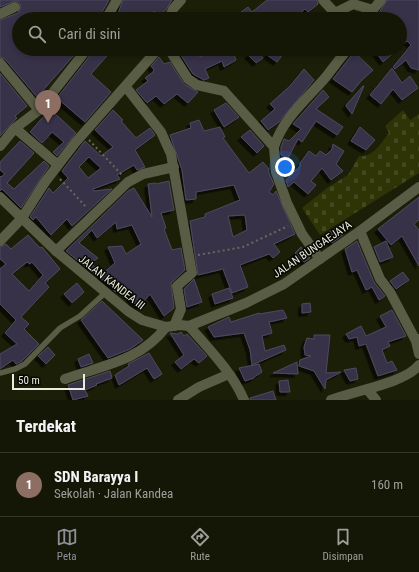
<!DOCTYPE html>
<html lang="id">
<meta charset="utf-8">
<style>
body{margin:0;font-family:"Roboto Condensed",sans-serif;background:#222414;color:#f1f3f6}
.scale{position:absolute;left:12px;bottom:10px;width:73px;box-sizing:border-box;padding-left:4px;border:2px solid #eaedde;border-top:0;font-size:11px;line-height:14px;white-space:nowrap;color:#eaedde;-webkit-text-stroke:3px #070802;paint-order:stroke}
.you{position:absolute;left:285px;top:167px;width:14px;height:14px;margin:-10px;border:3px solid #fff;border-radius:50%;background:#1a73e8;box-shadow:0 0 0 6px #1a73e833}
.badge{display:grid;place-items:center;width:26px;height:26px;border-radius:50%;background:#8c9099;color:#fff;font-size:13px;font-weight:700}
.pin{position:absolute;translate:-50% -33px;filter:drop-shadow(0 1px 2px #0008)}
.pin::after{content:'';position:absolute;top:21px;width:14px;height:12px;background:inherit;clip-path:polygon(0 0,100% 0,50% 100%)}
.list{margin:0;padding:0;list-style:none}
h2{display:flex;justify-content:space-between;align-items:center;height:52px;margin:0;padding:0 16px;font-size:17px}
h2 small{font-size:13px;font-weight:400;color:#9d9f9b}
.list li{display:grid;grid-template-columns:26px 1fr auto;gap:12px;align-items:center;box-sizing:border-box;height:64px;padding:0 16px;border-top:1px solid #343628}
.list b{display:block;font-size:15px;white-space:nowrap}
.list p{margin:0;font-size:13px;white-space:nowrap;color:#9d9f9b}
.list em{font-size:13px;font-style:normal;color:#9d9f9b}
.icon{flex:none;width:22px;height:22px;fill:none;stroke:currentColor;stroke-width:2;stroke-linecap:round;stroke-linejoin:round}
.map{position:relative;flex:none;width:419px;height:400px;overflow:hidden}
.search{position:absolute;background:#151706;box-shadow:0 2px 6px #0003;left:12px;right:12px;top:12px;height:44px;display:flex;align-items:center;gap:10px;box-sizing:border-box;padding:0 14px;border-radius:22px;color:#9d9f9b;font-size:15px}
.sheet{height:116px;background:#151706}
nav{display:flex;justify-content:space-around;align-items:center;box-sizing:border-box;height:56px;border-top:1px solid #343628;background:#151706;font-size:11px;color:#9d9f9b}
nav a{display:grid;justify-items:center;gap:2px}
nav .on{color:#8c9099}
.map>svg:first-child{display:block}
.cemetery{fill:url(#cemetery-stones)}
.building{fill:#383349;stroke:#4e4960;fill-rule:evenodd;filter:url(#shadow)}
.lines{fill:none;stroke-linecap:round;stroke-linejoin:round}
.path{stroke:#676a56;stroke-width:2;stroke-dasharray:2 3;stroke-linecap:butt}
.service{stroke:#595d45;stroke-width:5.5}
.minor{stroke:#595d45;stroke-width:10}
.tertiary{stroke:#595d45;stroke-width:10}
.labels{text-anchor:middle;stroke-width:3;stroke-linejoin:round;paint-order:stroke}
.street-label{font-size:11px;fill:#eaedde;stroke:#070802}
</style>
<div class="map">
<svg width="419" height="400" viewBox="0 0 419 400">
<defs>
<pattern id="cemetery-stones" width="16" height="16" patternUnits="userSpaceOnUse"><rect width="16" height="16" fill="#2f3407"/><path d="M2 7V4a2 2 0 0 1 4 0v3zM10 15v-3a2 2 0 0 1 4 0v3z" fill="#43481f"/></pattern>
<filter id="shadow"><feDropShadow dx="-3.5" dy="3.5" stdDeviation="0" flood-color="#0009"/></filter>
</defs>
<rect width="100%" height="100%" fill="#1c1f08"/>
<!-- cemetery -->
<path class="cemetery" d="M403 110 410 120 419 114V173L320 235 302 208 327 188 348 175 359 156C373 158 381 143 389 133L385 126Z"/>
<!-- building -->
<path class="building" d="M0 0H109L98 19H19V49H70L75 54 37 97 5 59 0 57V20L18 13 21 7 19 2 15 1 0 7Z
M123 0H172L166 10 159 15 154 11 148 19H116Z
M267 0H317L318 4 308 12 305 9 294 19H245L246 18 241 12 248 7 252 12Z
M387 0H419V70L411 68 406 60 395 69 393 67 411 45 407 41 400 47V19H381L379 17V13Z
M95 49H113L91 74 111 92 85 122 57 98Z
M177 49H197L200 57 217 49H232L236 60 224 67 222 61 205 69 209 78 204 80 193 74Z
M256 49 263 58 256 63 248 55Z
M271 49H287L277 62 267 55Z
M374 49H398L383 62Z
M354 52 373 70 361 81 352 92 333 79Z
M159 57 164 64 170 62 184 84 198 92 188 103 177 94 164 104 156 96 147 103 136 90 148 81 145 78 153 72 154 70 151 66Z
M392 68 402 83 410 76 418 88 402 100 393 89 381 104 370 95Z
M304 69 314 80 279 122 268 130 261 121 275 109 270 104 290 86Z
M0 73 27 106 15 116 17 118 0 136Z
M363 86H364L352 114 346 106 347 104Z
M323 90 329 97 316 109 343 127 337 135 316 121 302 142 298 139 288 158 281 155V147L284 139 289 141 301 129 293 124Z
M226 103 239 117 224 127 214 110Z
M50 109 76 133 57 156 53 152 64 142 52 132 42 143 30 132Z
M113 110 123 120 121 121 136 138 150 128 155 135 135 150 145 167 137 170 134 165 117 175 120 179 93 189 94 191 112 189 72 226 67 219 51 235 36 217 33 220 30 217 49 188 53 193 68 178 62 171 85 141 101 156 113 147 95 130ZM89 157 101 168 88 178 79 167Z
M199 120 204 131 220 127 225 137 223 138 249 173 263 162 269 169 268 171 274 184 269 192 273 195 276 191 295 234 274 244 280 252 273 258 269 254 240 265 248 287 232 293 223 269 198 275 190 221 205 217V214L240 200 234 185 196 192V199L186 200 182 170 170 135 191 128 190 123ZM245 215 247 230 233 237 228 216Z
M360 127 375 140 366 150 351 141Z
M250 130 264 146 257 153 241 137Z
M20 141 34 153 7 183 14 189 44 161 49 166 21 208 2 189 0 191V176L1 177 5 174 0 170V162Z
M333 144 344 151 336 164 343 171 331 180 322 168 311 181 316 185 308 194 294 182 288 187 286 180 300 166V163L309 151 316 156 320 151 326 155 332 149Z
M169 181 174 210 161 213 166 228 164 229 172 250 181 248 185 270 171 283 174 308 164 316 150 294 139 307 132 301 125 287 115 292 107 280 105 282 99 277 115 263 108 247 122 246 126 254 141 244 132 225 117 229 116 222 97 238 92 230 79 243 98 258 91 263 97 269 93 273 66 251 128 191 134 188 152 217 148 184 156 183V184Z
M419 197V220L414 224 419 230V266L402 236 391 245 378 229Z
M339 226 344 234 332 243 326 234Z
M28 235 40 248 42 247 60 269 45 283 49 287 21 317 29 324 24 329 39 344 22 361 16 364 13 360 0 369V354L17 344 5 333 16 320 0 304V269L6 264 0 259V247L6 244 11 249ZM27 262 30 264 32 262 43 275 29 291 12 274Z
M357 241 374 282 385 296 379 300 372 287 366 290 357 270 352 272 345 249Z
M386 241 393 257 380 262 374 247Z
M301 247 310 258 304 262 295 253Z
M403 272 409 280 396 289 390 281Z
M194 279 202 302 187 307 184 289Z
M77 283 84 292 72 303 64 294Z
M229 288 233 298 215 304 212 294Z
M102 301 143 340 130 349 108 358 81 320Z
M310 303 311 312 302 313V304Z
M283 310 287 318 269 322 272 333 262 336 265 351 284 345 286 350 252 365 250 350 244 333 214 337 208 327 229 317 231 322 259 313V314Z
M392 310 406 336 388 342 390 346 382 350 387 363 392 361 397 370 378 376 366 344 359 346 357 337 349 339 346 334 361 326 366 336 386 327 380 316Z
M181 332 184 336 187 334 207 356 199 363 194 359 181 369 175 362 184 355 170 333 178 334Z
M314 335H330L326 373 341 372 326 380 325 389 314 371 299 366 300 360 311 356 305 355 304 347 307 338 314 339Z
M48 347 55 355 46 364 38 356Z
M149 353 162 374 154 379 147 368 119 385 115 375 129 366 128 364Z
M89 354 93 363 81 367 78 359Z
M297 362 298 374 273 373Z
M259 364 262 372 254 377V378L245 381 239 368Z
M356 368 358 379 350 381 344 370Z
M110 371 112 378 96 384 97 385 85 390 88 396 73 400 68 385Z
M288 380 290 392H280L279 381Z
M273 391 276 400H250V398Z"/>
<g class="lines">
<!-- path -->
<path class="path" d="M89 140 122 175
M60 179 87 208
M198 255 243 247 288 226"/>
<!-- service -->
<path class="service" d="M0 373 15 369 25 364 60 328 80 316 105 293"/>
<!-- minor -->
<path class="minor" d="M323 0 335 13 353 4 373 10
M0 14 15 7
M106 19 117 0
M169 19 173 9 181 0
M372 19 373 10 381 0
M169 49 188 79 197 85 224 91 274 147 276 172 287 203 302 234 320 259
M0 63 39 110
M126 87 161 132 171 154 192 273 177 286 181 309 174 326
M15 128 58 165
M0 146 14 129 39 110 87 49
M274 147C283 118 306 100 325 78 333 68 340 58 348 49
M360 231 380 279 390 292 416 341
M0 241 22 218 45 182 75 143 158 49
M56 251 128 182 143 174 174 167
M189 326C209 349 232 372 244 400
M419 339 416 341 419 354
M65 379C104 365 140 361 166 327
M367 389 376 400
M178 400 199 387 229 374
M331 400C353 391 406 383 419 365"/>
<!-- tertiary -->
<path class="tertiary" d="M0 197 56 251 128 311 142 320 166 327 180 325 189 326 246 303 284 284 360 231 419 187"/>
</g>
<g class="labels">
<!-- street labels -->
<g class="street-label">
<text transform="translate(312 249) rotate(-34)" y="4">JALAN BUNGAEJAYA</text>
<text transform="translate(112 282) rotate(38)" y="4">JALAN KANDEA III</text>
</g>
</g>
</svg>
<div class="scale">50 m</div>
<div class="you"></div>
<div class="pin badge" style="left:48px;top:123px;background:#8d6e63">1</div>
<div class="search"><svg class="icon" aria-label="search" viewBox="0 0 24 24"><circle cx="10" cy="10" r="6"/><path d="M15 15l6 6"/></svg>Cari di sini</div>
</div>
<section class="sheet">
<h2>Terdekat<small></small></h2>
<ul class="list">
<li><span class="badge" style="background:#8d6e63">1</span><div><b>SDN Barayya I</b><p>Sekolah · Jalan Kandea</p></div><em>160 m</em></li>
</ul>
</section>
<nav>
<a class="on"><svg class="icon" aria-label="map" viewBox="0 0 24 24"><path d="M3 6l6-2 6 2 6-2v14l-6 2-6-2-6 2zM9 4v14M15 6v14"/></svg>Peta</a>
<a><svg class="icon" aria-label="directions" viewBox="0 0 24 24"><path d="M12 3l9 9-9 9-9-9zM9 14v-3h6M13 9l2 2-2 2"/></svg>Rute</a>
<a><svg class="icon" aria-label="saved" viewBox="0 0 24 24"><path d="M7 4h10v16l-5-4-5 4z"/></svg>Disimpan</a>
</nav>
